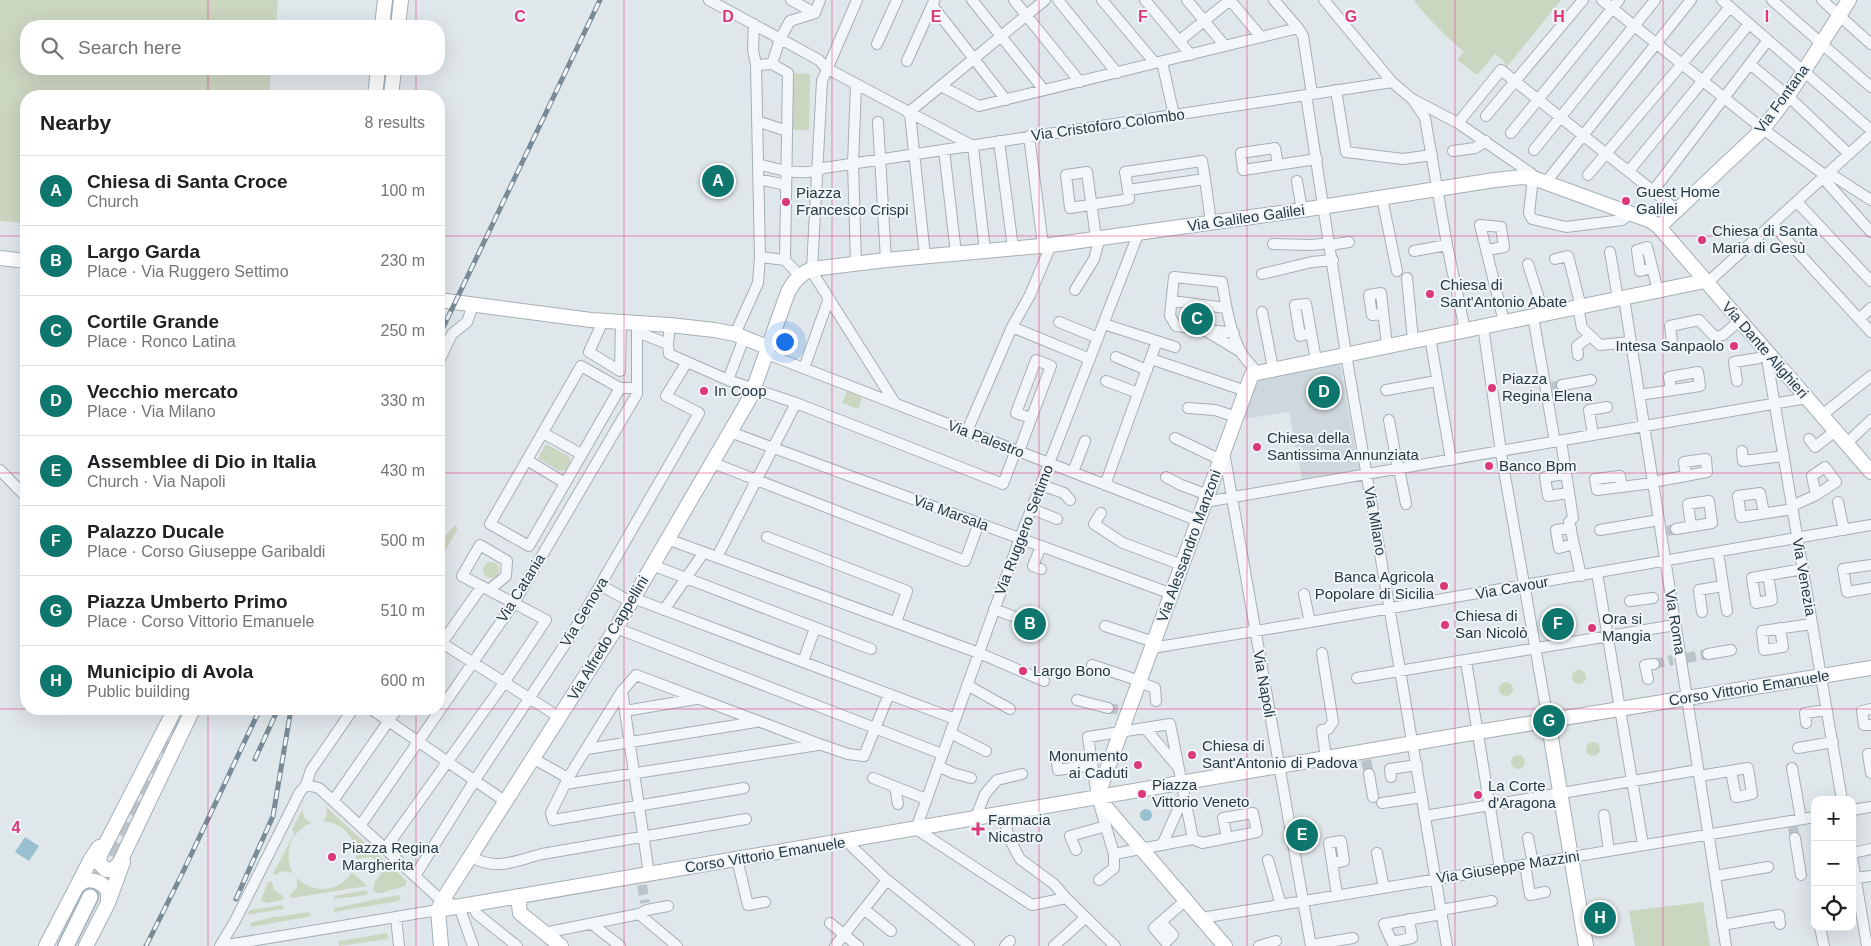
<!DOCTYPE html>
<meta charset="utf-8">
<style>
body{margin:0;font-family:Arial,sans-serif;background:#f2f2f2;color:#202124}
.controls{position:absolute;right:15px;bottom:15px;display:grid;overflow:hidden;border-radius:10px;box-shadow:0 5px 20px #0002}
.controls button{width:45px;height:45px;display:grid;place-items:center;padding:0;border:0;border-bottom:1px solid #e0e0e0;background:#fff;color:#202124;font:25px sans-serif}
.you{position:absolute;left:784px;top:341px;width:18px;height:18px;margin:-12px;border:4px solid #fff;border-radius:50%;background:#1a73e8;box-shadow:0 0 0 8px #1a73e833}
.badge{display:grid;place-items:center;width:32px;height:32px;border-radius:50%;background:#0f766e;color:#fff;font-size:16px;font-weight:700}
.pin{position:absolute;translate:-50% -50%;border:2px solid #fff;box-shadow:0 1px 5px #0006}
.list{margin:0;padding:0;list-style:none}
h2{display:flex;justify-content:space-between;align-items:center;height:65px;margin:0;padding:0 20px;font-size:21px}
h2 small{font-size:16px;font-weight:400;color:#757577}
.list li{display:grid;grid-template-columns:32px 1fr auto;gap:15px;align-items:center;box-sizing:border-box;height:70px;padding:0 20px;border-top:1px solid #e0e0e0}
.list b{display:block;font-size:19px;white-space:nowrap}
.list p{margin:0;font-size:16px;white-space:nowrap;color:#757577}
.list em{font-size:16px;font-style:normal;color:#757577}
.icon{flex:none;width:28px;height:28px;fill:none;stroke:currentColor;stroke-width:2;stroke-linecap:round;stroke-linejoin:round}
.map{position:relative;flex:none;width:1871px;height:946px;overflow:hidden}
.search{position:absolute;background:#fff;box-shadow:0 5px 20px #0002;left:20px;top:20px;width:425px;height:55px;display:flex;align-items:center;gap:12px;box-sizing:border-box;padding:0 18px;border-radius:20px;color:#757577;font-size:19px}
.panel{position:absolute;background:#fff;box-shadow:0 5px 20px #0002;left:20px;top:90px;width:425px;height:625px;border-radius:20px}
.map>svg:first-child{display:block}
.built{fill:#ced7dd}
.green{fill:#cbd6c1}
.water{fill:#98c0ce}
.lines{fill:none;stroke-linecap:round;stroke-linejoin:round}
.street-tunnel{stroke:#bbc4ca;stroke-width:10;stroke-dasharray:10 5;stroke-linecap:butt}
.primary-tunnel{stroke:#bbc4ca;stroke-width:15;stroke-dasharray:15 8;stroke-linecap:butt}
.street-casing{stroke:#a5afb6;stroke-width:12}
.secondary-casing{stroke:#a5afb6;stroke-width:16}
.primary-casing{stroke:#9eafb8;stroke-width:18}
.street{stroke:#f4f7f9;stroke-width:10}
.secondary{stroke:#fff;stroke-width:14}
.primary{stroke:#fff;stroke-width:15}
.rail-casing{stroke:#788b96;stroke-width:5}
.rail{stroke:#f0f5f8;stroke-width:3;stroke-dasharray:9;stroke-linecap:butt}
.grid{fill:none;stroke:#dc397b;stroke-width:1;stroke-opacity:0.55}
.poi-dot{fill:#dc397b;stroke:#f0f5f8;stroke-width:2}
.labels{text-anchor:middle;stroke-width:4;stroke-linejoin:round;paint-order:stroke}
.street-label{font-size:15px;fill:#273944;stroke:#f0f5f8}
.poi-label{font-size:15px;fill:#273944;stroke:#f0f5f8;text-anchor:start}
.grid-label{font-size:16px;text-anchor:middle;font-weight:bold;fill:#dc397b;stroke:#f0f5f8;stroke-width:4;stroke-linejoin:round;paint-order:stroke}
</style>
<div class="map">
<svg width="1871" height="946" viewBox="0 0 1871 946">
<rect width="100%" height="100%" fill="#e0e7eb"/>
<!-- built -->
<path class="built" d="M1340 363 1359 470 1302 479 1289 412 1242 419 1256 381Z"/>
<!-- green -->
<path class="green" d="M0 0H278L276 26H26V69H271L269 96H26V223L0 221Z
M1414 0H1561L1506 68 1504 61 1495 54 1477 75 1457 60 1464 52C1446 36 1428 20 1414 0Z
M793 73 810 74 809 130H792Z
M847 391 862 398 858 409 842 403Z
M545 445H548L569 456 570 462 566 470 560 471 539 459V456Z
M456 524 457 530 439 562V543Z
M483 570a8 8 0 1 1 16 0a8 8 0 1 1-16 0Z
M1572 677a7 7 0 1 1 14 0a7 7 0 1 1-14 0Z
M1499 689a7 7 0 1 1 14 0a7 7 0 1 1-14 0Z
M1586 749a7 7 0 1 1 14 0a7 7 0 1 1-14 0Z
M1511 762a7 7 0 1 1 14 0a7 7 0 1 1-14 0Z
M326 807 407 881 405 886 381 893H377L373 890 375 881 381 874 380 863 371 857 356 859C356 837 344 824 323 821L327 815Z
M302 810 304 817 311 823C290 832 283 853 293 873L282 871 275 875 273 874 294 834 292 829Z
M352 872 367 886 292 898 290 895 297 887V878C313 894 339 893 352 872Z
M269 881 272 882 274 890 283 896 284 900 267 903 262 901 261 899Z
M365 890 368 892 367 895 333 899 335 896Z
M398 895 401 897 399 901 334 912V908Z
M1703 902 1710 946H1635L1629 911Z
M283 905 284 909 247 915 250 910Z
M309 912 311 916 251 927 250 923 269 918Z
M387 933 388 939 339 946V941Z"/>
<!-- water -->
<path class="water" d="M1140 815a6 6 0 1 1 12 0a6 6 0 1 1-12 0Z
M25 837 39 846 29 861 15 852Z"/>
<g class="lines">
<!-- street-tunnel -->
<path class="street-tunnel" d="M1552 387 1562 385
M1667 531 1676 529
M1686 658 1708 654
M1654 664 1673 660
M1108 708 1120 710
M1366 760 1369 774
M1793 827 1795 838
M642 885 645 903"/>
<!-- primary-tunnel -->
<path class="primary-tunnel" d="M390 26 393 0
M383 96 386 69
M90 897 185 709"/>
<defs>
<path id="street" d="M709 0 819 60 826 68 973 146 985 251
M791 0 815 13
M857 0 822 81 812 269 814 275 895 403
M972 0 1044 90
M1014 0 1080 82
M1058 0 1117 73
M1102 0 1155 63
M1145 0 1191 55
M1187 0 1225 46
M1230 0 1261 37
M1274 0 1298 28 1303 36 1312 94
M1324 0 1392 82 1412 99 1458 123 1532 174 1533 178 1529 213 1532 219 1566 227 1622 220 1631 213
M1602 0 1763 129 1826 176
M1722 0 1871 130
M1772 0 1871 87
M1822 0 1871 44
M932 5 1006 100
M1179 41 1230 0
M877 44 897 0
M907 61 934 1
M1162 62 1174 115
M772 64 780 39 790 21 815 13 820 0
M1750 64 1788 96 1849 154
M756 65 772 64 788 73 785 260
M941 86 979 106 1298 28
M1336 90 1346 152 1403 159 1432 155
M1306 95 1346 354 1447 946
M1413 100 1425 118 1447 245 1465 330
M908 113 1045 0
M910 114 925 256
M1486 116 1583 0
M757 121 787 131
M878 122 886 260
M1458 123 1501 70 1677 210
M1511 133 1619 0
M1029 136 1043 245
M999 141 1013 248
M944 150 956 253
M1534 150 1655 0
M1453 151 1475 148 1486 141
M758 164C780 170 802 177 824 168L1392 82
M1278 165 1275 148 1241 153 1243 170 1317 159
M1629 171 1749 24
M1829 173 1871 200
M1588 175 1730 7
M1823 178 1871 232
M758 179 786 185
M1297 181 1302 210
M1546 182 1691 0
M1128 190 1125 172 1202 161 1205 179
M1653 191 1768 40
M1382 198 1397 271
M1797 202 1871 281
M1773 225 1871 332
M1096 238 1087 172 1066 175 1070 208C1090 205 1110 202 1129 199L1128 190 1205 179 1211 222
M1273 244 1312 245 1330 243
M1330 245 1349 242
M1487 250 1504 247 1501 227 1480 225 1504 322
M1414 251 1447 245
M1610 252 1618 299
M760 257 785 260 800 276
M1555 259 1568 256 1581 307
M856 263 853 164 856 85
M1528 264 1544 314
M1652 268 1640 271 1637 250 1647 247 1658 291
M1262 274 1312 262 1333 260
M1407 278 1413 340
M1707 283 1871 134
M1075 290 1094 259 1100 238
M1624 298 1726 946
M1172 301 1226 308
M1578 307 1582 328 1600 345 1630 342
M1262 312 1273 368
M1382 314 1372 315 1369 295 1381 293 1387 346
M1533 316 1555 442
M1859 319 1871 308
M603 321 589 352 620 371 621 322
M1059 322 1098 338
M1104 324 1175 347
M670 325 668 344 669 354 728 380 796 403 1003 484 1016 450
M1483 326 1502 459 1548 720
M1012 327 1090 359
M1206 331 1241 352
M637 332 668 344
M1234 333 1176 326 1170 316 1174 277 1222 282C1226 306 1230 333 1242 354 1246 360 1252 366 1257 372
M1311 333 1300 336 1295 305 1306 304 1316 360
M735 334 758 283 760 257 756 65 753 50 754 24
M1430 337 1451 460
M1672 342 1670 326 1699 320 1715 337 1723 335 1739 321
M767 354 1199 521
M1578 355 1577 346 1590 336
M1116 357 1147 370
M1151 359 1246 391
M439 361 452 334 467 322 473 305
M804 368 829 298
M728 380 744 338
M1106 381 1138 393
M1737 381 1734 362 1759 358 1766 353 1842 800
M1562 385 1591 380
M620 388 529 546 490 524 581 366 620 388H637
M1386 390 1437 381
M1639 395 1700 386 1698 372 1669 377 1671 390
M1188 408 1215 410 1236 417
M1822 415 1871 376
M1389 420 1398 469
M967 431 1012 327 1030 295 1051 245
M730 432 1172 594
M543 433 581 454
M1593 435 1589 410 1607 407
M1175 438 1221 460
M1809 439 1815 447 1835 431
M1561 441 1573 518 1569 522 1581 576
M1846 444 1871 420
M1019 451 1051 366 1036 360 1016 413 1031 418
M1742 451 1743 461 1784 456
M1224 452 1311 946
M527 460 565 483
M713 463 965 561 979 523
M1399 469 1406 504
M0 470 26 497
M1073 472 1085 441
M1565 474 1545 477 1548 496 1568 493
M1166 477 1181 485 1208 495
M1653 482 1707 472 1706 459 1684 462 1686 476
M1041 485 1064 493 1070 500
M1105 485 1157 341
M1622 487 1620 476 1595 479 1597 490 1653 483
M1205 502 1807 398
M1838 502 1844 530
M1792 506 1816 495 1836 482 1825 467 1812 476 1816 495
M1032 509 1057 519
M1101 513 1094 524 1123 543 1182 565
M1764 513 1760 493 1738 496 1741 517 1793 509
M1571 528 1556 530 1559 548 1574 544
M1676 529 1712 523 1709 501 1688 504 1691 526
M1600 530 1659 520
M767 537 907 591 896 622
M667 539 979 653 1044 681
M1041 546 1033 566 1041 569
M1718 552 1727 611
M717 557 796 403
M652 565 871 649
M1871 565 1843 569 1847 592 1871 588
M1597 573 1643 845
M1768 575 1772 600 1756 603 1752 578 1803 569
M600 585 631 602
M1304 594 1310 622
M633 598 955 719
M1630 601 1653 598
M994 609 1036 625
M664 610 704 552
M1702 612 1699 590 1723 586
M1105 626 1154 642
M616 628 942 754
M1780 628 1783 647 1764 650 1762 631 1812 624
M442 643 559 717
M439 647 482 586
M1152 648 1310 622 1871 525
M1322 653 1333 722 1328 729 1322 730 1326 758
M1708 654 1731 650
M1466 661 1500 869
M803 662 815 628
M1092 665 1140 681
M1357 678 1675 625
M1648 679 1645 665 1654 664
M1139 682 1155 688 1156 701
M967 685 1010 709
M622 691 649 874
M1077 700 1108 708
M371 709 506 802
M1871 709 1862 711 1864 725H1871
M625 711 696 699
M1806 723 1805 713 1827 710
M1170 724 1193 839 1114 854 1097 797 1088 737Z
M1145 728 1177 766
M950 733 986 751
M1798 748 1833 742
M587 749 756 722
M1871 754H1868L1871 773
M534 759 568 778
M1057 761 1058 770 1092 765
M938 766 953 773 971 778
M1792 768 1801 819
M1369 774 1373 797
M1699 776 1748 768 1752 794 1736 797 1731 771
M1391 777 1390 769 1417 765
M873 778 926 799
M565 784 818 745
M306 785 319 788 442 901 459 906 473 946
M895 787 898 804
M744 788 553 820 551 813 568 778 622 691 636 675 819 744 848 754 864 756 889 694
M333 801 397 709
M1382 803 1422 797
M1852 810 1871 807
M1004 814 1008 836 1020 859 1054 884 1066 898
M1604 815 1609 851
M1425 816 1698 770
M975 819 985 794 997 780 1022 774
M360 826 514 603 637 394V323
M1528 838 1533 863
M1795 838 1801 875
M1193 839 1202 843 1257 832 1253 813 1223 818 1227 838
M846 841 887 880 969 946
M1162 845 1184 796
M385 849 504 683 546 620 462 576 480 545 507 561 506 576 489 590
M1076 850 1070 836 1106 826
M1377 853 1384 888
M1852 853 1871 849
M471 857C498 871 514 861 542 854L746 819
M1852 857 1867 946
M737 859 748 905 765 902
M1268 860 1281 905
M1332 863 1344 861 1341 841 1329 843 1337 895
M1525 865 1530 895 1545 892
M415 876 475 780 572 634 699 413 666 396 687 362
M1715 876 1768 867
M1856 878 1871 876
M1099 880 1114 868V854
M472 904 477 914 517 946
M864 909 891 931
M1441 910 1492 901
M639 914 677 946
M396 917 399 946
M1201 918 1815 817
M1409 919 1412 938 1392 942 1384 924 1442 914
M1161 922 1173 935 1166 942 1154 928 1186 900
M830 923 858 946
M592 924 620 946
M1722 925 1779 915 1780 924
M1820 927 1824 946
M544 933 639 914 647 910 668 906
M1311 945 1353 938
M220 946 235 921 300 792 306 785 311 770 353 709
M221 946 438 910
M835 946 887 880
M1005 946 1010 941
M1054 946 1085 918
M1115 946 1066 898 1032 905 916 829 1020 538 1139 232
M1259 946 1276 941"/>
<path id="secondary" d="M382 26 385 0
M398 26 401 0
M375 96 378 69
M391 96 394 69
M1659 227 1763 129 1788 96 1849 0
M0 258 26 261
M439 300 591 320 670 325 714 330 735 334 769 348
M175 709 100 855 99 863 106 870 113 869 119 864 193 709
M1548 720 1586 946
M1097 797 1252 374 1705 281
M1097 797 1225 946
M76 888C85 876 100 879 108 891V903
M518 896 520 913 561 946
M438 910 1472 733 1871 668
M46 946 91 859 99 847
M86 946 108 903 123 862
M441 946 438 910 442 901 616 628 751 396 788 292C794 281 800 274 812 269L886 260 1051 245 1302 210 1495 180 1522 177 1536 179 1651 221 1659 227 1871 472"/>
<path id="primary" d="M66 946 90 897"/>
</defs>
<!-- street casing -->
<use href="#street" class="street-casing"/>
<!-- secondary casing -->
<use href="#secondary" class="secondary-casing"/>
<!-- primary casing -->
<use href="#primary" class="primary-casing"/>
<!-- street -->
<use href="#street" class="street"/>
<!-- secondary -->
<use href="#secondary" class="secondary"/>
<!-- primary -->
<use href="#primary" class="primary"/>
<defs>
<path id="rail" d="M439 336 600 0
M255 759 278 709
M236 899 273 816 291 709
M146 946 181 876 260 709"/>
</defs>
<!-- rail casing -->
<use href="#rail" class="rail-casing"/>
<!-- rail -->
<use href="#rail" class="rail"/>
</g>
<!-- grid -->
<path class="grid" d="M208 0V26M416 0V26M624 0V946M832 0V946M1039 0V946M1247 0V946M1455 0V946M1663 0V946M208 69V96M416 69V96M0 236H26M439 236H1871M0 473H26M439 473H1871M0 709H1871M208 709V946M416 709V946"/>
<!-- markers -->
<g class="poi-dot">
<circle cx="1626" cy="201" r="5"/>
<circle cx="786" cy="202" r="5"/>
<circle cx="1702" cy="240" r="5"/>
<circle cx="1430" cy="294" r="5"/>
<circle cx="1734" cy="346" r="5"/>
<circle cx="1492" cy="388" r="5"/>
<circle cx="704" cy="391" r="5"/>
<circle cx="1257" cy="447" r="5"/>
<circle cx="1489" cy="466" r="5"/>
<circle cx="1444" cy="586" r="5"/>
<circle cx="1445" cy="625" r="5"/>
<circle cx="1592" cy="628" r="5"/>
<circle cx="1023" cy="671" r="5"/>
<circle cx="1192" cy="755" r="5"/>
<circle cx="1138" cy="765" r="5"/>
<circle cx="1142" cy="794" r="5"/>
<circle cx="1478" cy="795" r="5"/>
<path d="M975.5 821.5h5v5h5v5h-5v5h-5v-5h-5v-5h5z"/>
<circle cx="332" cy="857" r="5"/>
</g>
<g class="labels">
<!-- street labels -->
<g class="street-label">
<text transform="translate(1782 99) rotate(-54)" y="5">Via Fontana</text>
<text transform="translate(1108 125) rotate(-8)" y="5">Via Cristoforo Colombo</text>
<text transform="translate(1246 218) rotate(-8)" y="5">Via Galileo Galilei</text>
<text transform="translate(1765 350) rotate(49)" y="5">Via Dante Alighieri</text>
<text transform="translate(986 439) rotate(21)" y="5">Via Palestro</text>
<text transform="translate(951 513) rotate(20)" y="5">Via Marsala</text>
<text transform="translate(1375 521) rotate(80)" y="5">Via Milano</text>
<text transform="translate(1024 530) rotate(-69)" y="5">Via Ruggero Settimo</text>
<text transform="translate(1189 546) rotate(-70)" y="5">Via Alessandro Manzoni</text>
<text transform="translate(1804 577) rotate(80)" y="5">Via Venezia</text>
<text transform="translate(521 588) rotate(-58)" y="5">Via Catania</text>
<text transform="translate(1512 588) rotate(-10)" y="5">Via Cavour</text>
<text transform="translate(584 612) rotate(-59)" y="5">Via Genova</text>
<text transform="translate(1675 622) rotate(81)" y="5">Via Roma</text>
<text transform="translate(608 638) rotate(-59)" y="5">Via Alfredo Cappellini</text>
<text transform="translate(1264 684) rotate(80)" y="5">Via Napoli</text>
<text transform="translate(1749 688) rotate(-9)" y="5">Corso Vittorio Emanuele</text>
<text transform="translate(765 855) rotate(-9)" y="5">Corso Vittorio Emanuele</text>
<text transform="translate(1508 867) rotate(-9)" y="5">Via Giuseppe Mazzini</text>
</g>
<!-- poi labels -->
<g class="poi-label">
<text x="1636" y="197">Guest Home<tspan x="1636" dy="17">Galilei</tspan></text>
<text x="796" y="198">Piazza<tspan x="796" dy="17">Francesco Crispi</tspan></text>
<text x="1712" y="236">Chiesa di Santa<tspan x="1712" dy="17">Maria di Gesù</tspan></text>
<text x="1440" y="290">Chiesa di<tspan x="1440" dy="17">Sant'Antonio Abate</tspan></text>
<text x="1724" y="351" text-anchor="end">Intesa Sanpaolo</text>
<text x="1502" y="384">Piazza<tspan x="1502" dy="17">Regina Elena</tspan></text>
<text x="714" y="396">In Coop</text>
<text x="1267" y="443">Chiesa della<tspan x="1267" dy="17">Santissima Annunziata</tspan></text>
<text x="1499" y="471">Banco Bpm</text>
<text x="1434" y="582" text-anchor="end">Banca Agricola<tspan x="1434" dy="17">Popolare di Sicilia</tspan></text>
<text x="1455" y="621">Chiesa di<tspan x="1455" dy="17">San Nicolò</tspan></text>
<text x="1602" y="624">Ora si<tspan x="1602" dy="17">Mangia</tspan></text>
<text x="1033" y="676">Largo Bono</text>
<text x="1202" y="751">Chiesa di<tspan x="1202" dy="17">Sant'Antonio di Padova</tspan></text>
<text x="1128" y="761" text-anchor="end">Monumento<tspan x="1128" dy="17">ai Caduti</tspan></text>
<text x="1152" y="790">Piazza<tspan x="1152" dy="17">Vittorio Veneto</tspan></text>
<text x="1488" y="791">La Corte<tspan x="1488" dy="17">d'Aragona</tspan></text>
<text x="988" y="825">Farmacia<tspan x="988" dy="17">Nicastro</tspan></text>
<text x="342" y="853">Piazza Regina<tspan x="342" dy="17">Margherita</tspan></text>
</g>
</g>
<g class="grid-label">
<text x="520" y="22">C</text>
<text x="728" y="22">D</text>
<text x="936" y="22">E</text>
<text x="1143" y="22">F</text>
<text x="1351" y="22">G</text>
<text x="1559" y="22">H</text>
<text x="1767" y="22">I</text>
<text x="16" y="833">4</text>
</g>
</svg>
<div class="controls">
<button>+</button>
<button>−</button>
<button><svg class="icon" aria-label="locate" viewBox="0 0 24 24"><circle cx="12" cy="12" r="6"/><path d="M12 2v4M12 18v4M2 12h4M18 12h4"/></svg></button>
</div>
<div class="you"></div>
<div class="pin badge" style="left:718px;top:181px">A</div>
<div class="pin badge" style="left:1030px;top:624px">B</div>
<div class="pin badge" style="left:1197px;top:319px">C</div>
<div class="pin badge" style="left:1324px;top:392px">D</div>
<div class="pin badge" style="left:1302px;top:835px">E</div>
<div class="pin badge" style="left:1558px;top:624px">F</div>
<div class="pin badge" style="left:1549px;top:721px">G</div>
<div class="pin badge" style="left:1600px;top:918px">H</div>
<div class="search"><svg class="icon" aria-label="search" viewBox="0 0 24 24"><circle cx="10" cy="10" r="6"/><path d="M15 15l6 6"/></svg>Search here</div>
<section class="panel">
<h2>Nearby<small>8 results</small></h2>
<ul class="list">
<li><span class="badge">A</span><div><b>Chiesa di Santa Croce</b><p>Church</p></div><em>100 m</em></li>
<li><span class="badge">B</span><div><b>Largo Garda</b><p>Place · Via Ruggero Settimo</p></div><em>230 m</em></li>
<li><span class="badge">C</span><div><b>Cortile Grande</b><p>Place · Ronco Latina</p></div><em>250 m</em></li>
<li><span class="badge">D</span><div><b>Vecchio mercato</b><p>Place · Via Milano</p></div><em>330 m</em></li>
<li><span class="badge">E</span><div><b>Assemblee di Dio in Italia</b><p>Church · Via Napoli</p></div><em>430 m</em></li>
<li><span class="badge">F</span><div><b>Palazzo Ducale</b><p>Place · Corso Giuseppe Garibaldi</p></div><em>500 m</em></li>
<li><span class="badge">G</span><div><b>Piazza Umberto Primo</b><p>Place · Corso Vittorio Emanuele</p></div><em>510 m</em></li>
<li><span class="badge">H</span><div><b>Municipio di Avola</b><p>Public building</p></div><em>600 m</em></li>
</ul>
</section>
</div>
